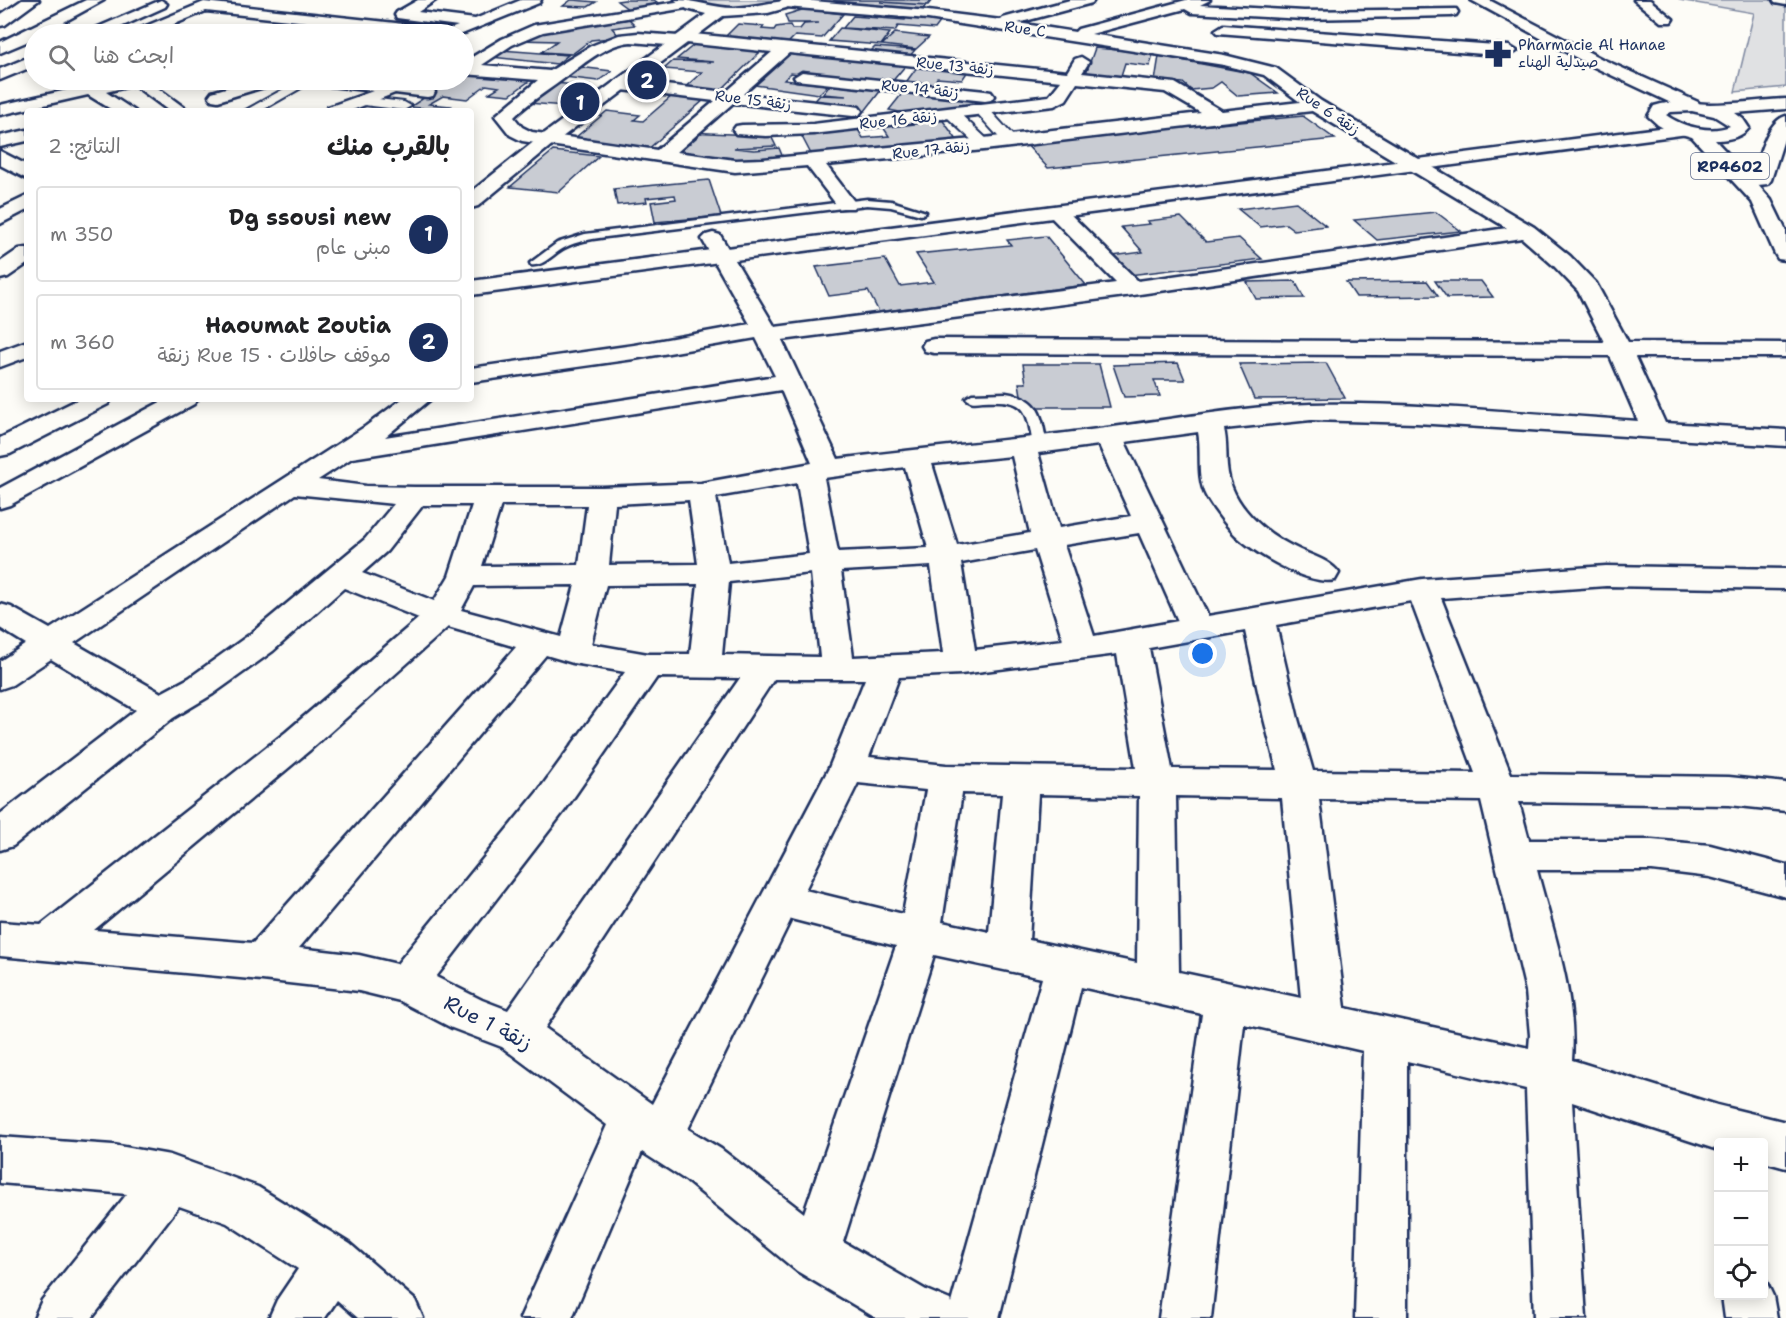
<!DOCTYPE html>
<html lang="ar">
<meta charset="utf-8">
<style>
body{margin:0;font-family:"Shantell Sans","Playpen Sans Arabic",sans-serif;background:#f6f6f6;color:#202124;direction:rtl}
.controls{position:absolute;right:18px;bottom:18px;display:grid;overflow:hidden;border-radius:6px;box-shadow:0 3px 15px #0003}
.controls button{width:54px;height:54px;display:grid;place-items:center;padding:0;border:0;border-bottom:2px solid #e0e0e0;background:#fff;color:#202124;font:30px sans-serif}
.you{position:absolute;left:1203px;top:654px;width:21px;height:21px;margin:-15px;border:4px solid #fff;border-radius:50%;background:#1a73e8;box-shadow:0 0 0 9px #1a73e833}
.badge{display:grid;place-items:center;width:39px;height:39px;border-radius:50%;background:#1b2f5e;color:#fff;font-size:20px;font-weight:700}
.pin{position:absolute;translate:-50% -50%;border:3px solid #fff;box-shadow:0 2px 6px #0006}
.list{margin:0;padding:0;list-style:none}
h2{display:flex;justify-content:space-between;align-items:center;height:78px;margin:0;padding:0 24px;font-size:26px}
h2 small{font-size:20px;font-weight:400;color:#757577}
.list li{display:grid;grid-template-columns:39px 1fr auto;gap:18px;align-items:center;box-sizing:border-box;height:96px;margin:0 12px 12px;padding:0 12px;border:2px solid #e0e0e0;border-radius:6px}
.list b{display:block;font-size:22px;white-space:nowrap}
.list p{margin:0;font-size:20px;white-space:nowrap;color:#757577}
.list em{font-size:20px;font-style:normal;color:#757577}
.icon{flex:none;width:33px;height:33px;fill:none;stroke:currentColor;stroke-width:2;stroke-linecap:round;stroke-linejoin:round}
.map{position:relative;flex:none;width:1786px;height:1318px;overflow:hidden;direction:ltr}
.search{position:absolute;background:#fff;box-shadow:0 3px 15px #0003;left:24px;top:24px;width:450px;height:66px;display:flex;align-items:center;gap:15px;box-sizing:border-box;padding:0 21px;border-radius:33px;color:#757577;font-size:22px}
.panel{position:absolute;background:#fff;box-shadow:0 3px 15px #0003;left:24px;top:108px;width:450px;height:294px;border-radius:6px;direction:rtl}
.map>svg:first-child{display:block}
.green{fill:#e0e1e3;stroke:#7e88a0;stroke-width:1.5}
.building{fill:#c9ccd3;stroke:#1b2f5e;stroke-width:1.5}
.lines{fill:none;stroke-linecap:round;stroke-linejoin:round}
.service-casing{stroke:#1b2f5e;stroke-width:5}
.pedestrian-casing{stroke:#1b2f5e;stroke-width:4}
.minor-casing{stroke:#1b2f5e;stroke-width:5}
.tertiary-casing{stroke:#1b2f5e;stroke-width:5}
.secondary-casing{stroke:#1b2f5e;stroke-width:5}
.primary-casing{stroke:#1b2f5e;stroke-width:5}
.service{fill:#fdfcf7;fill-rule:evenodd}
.pedestrian{fill:#fdfcf7;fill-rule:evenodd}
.minor{fill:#fdfcf7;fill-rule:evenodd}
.tertiary{fill:#fdfcf7;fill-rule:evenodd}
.secondary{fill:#fdfcf7;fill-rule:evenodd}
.primary{fill:#fdfcf7;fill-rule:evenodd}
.labels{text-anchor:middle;stroke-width:5;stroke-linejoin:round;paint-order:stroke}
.far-street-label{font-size:15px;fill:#1b2f5e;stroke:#fdfcf7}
.far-poi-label{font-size:15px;fill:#1b2f5e;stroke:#fdfcf7;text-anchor:start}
.shield{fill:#fdfcf7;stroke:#5f6c8c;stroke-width:1.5}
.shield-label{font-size:16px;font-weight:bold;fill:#1b2f5e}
.near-street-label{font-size:21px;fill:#1b2f5e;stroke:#fdfcf7}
</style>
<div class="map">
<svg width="1786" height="1318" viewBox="0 0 1786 1318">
<rect width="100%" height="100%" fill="#fdfcf7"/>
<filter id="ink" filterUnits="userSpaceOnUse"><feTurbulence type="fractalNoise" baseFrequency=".0167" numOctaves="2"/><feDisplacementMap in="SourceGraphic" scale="12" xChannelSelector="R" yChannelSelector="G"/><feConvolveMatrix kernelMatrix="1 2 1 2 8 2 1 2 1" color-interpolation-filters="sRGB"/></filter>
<g filter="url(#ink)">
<!-- green -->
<path class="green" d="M688 0H783C759 10 711 14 688 0Z
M1679 0H1786V87L1735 92 1754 13Z"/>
<!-- building -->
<path class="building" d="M571 0H574L596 2 588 7 563 6Z
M624 0H654L661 5 628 9 617 1Z
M834 0H932L928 5 880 2 926 5 921 12 830 5Z
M805 9 843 14 822 38 795 36 786 45 722 40 738 24 764 26 762 29 774 30 776 27 790 25 792 29H800L804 24 819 23H788L785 15Z
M853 16 905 20 906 18 941 21 935 29 898 26 895 31 843 28Z
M629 19 635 25 612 28 620 37 591 40 572 54 542 52 557 41 519 40 533 31Z
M840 28 871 31 890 33 881 45 829 41Z
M895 33 929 37 916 49 882 45Z
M695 44 762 50 717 94 682 90 702 72 664 69 673 61 714 62 677 59Z
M875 47 915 50 908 58 868 54Z
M1095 48 1153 53 1150 66 1125 63 1120 79 1085 76Z
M501 50 568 55 557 64 491 57Z
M783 53 906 65 890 84 791 73 784 80 828 85 819 94 747 84Z
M1159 56 1250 73 1278 93 1238 96 1221 82 1212 88 1191 90 1183 83 1155 81Z
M579 67 612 71 598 81 564 77Z
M917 67 968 71 962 80 937 78 931 88 904 85Z
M464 73 532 79 510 95 489 93 499 87 486 85 467 99 443 96 429 104 451 106 444 111 417 110 421 108 410 107 451 80H464Z
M553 83 590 86 565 106 527 103Z
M830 85 881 90 865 111 811 105 820 95 846 96 823 94Z
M905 90 972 97 984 106 915 115 889 110Z
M672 96 705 99 646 151 569 143 607 111 640 115 634 120 643 121Z
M1303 116 1335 139 1048 168 1025 143Z
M941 118 957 140 811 154 800 133 857 128 863 138 889 136 881 124Z
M689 132 771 136 776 146 734 148 754 150 779 148 784 160 754 163 668 156Z
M553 151 599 156 559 192 510 187Z
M709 180 721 216 655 222 651 202 676 199 675 195 646 198 647 202 617 205 614 189Z
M1296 202 1326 226 1294 230 1286 224 1260 227 1238 209Z
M1436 212 1461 231 1377 240 1354 220Z
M1181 217 1206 242 1239 238 1262 259 1129 275 1112 256 1143 252 1121 227 1150 224 1147 221Z
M1046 236 1086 285 879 312 868 291 829 296 816 267 885 259 900 286 934 282 916 254 1011 245 1007 240Z
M1295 281 1304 298 1256 299 1247 282Z
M1427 281 1438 296 1356 297 1346 282Z
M1435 281H1481L1493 297 1447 298Z
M1178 363 1185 380H1154L1160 396 1124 397 1113 365Z
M1326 363 1345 398 1254 399 1239 364Z
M1023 364H1099L1110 407H1023L1019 383H1026Z"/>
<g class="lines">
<defs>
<path id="service" d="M867 199 891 201 926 212 921 215 891 207 867 205 606 237C592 239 577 241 564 248 554 253 543 267 531 265L530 263 557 243 585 234Z
M1006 393C1041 398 1041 415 1047 445L1045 448 1040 449 1033 445C1027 407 1025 399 983 401 976 402 971 403 966 398L972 394Z"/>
<path id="pedestrian" d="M195 80H213L205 85H195Z
M300 80H315L261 111H244Z
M361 97 404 102 411 106 404 110 356 104 354 101 356 98Z
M982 106 987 107 1015 138 1017 141 1015 144H1005L977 113 975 110Z
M952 110 957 111 989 141 991 144 989 147H979L947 117 945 114Z"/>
<path id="minor" d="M22 0H39L5 25 0 26V15Z
M86 0H104L42 34H34V39L31 40 0 53V42Z
M161 0 167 4 165 7 105 34H86L89 31Z
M418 0H436L418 12 475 19 521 0H541L539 3 462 34H419L206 11 151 34H131L134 31 204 2 450 29 458 26 397 18 395 15 397 12Z
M688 0 694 4 692 7 543 32 512 45 482 65 550 71 591 46 619 35 638 33 678 36 684 33 1067 72 1075 59 1081 57 1089 62 1082 73 1175 83 1222 111 1300 102 1264 75 1224 65 928 19 786 7 779 3 781 0H802L928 11 1001 20 1003 18 1070 0H1094L1092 3 1018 23 1075 32 1078 29 1186 0H1210L1200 5 1304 11 1456 9 1458 12 1456 15 1451 16 1304 19 1192 13 1185 9 1091 34 1224 55 1276 68 1321 101 1534 227 1570 256 1596 283 1628 342 1786 343V357H1635L1665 423 1786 430V446L1416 423 1311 420 1224 429C1227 441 1226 453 1227 466 1230 505 1265 534 1300 550 1313 556 1331 561 1339 573L1335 580C1310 586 1260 556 1240 539 1230 531 1212 507 1206 496 1196 476 1202 452 1198 432L1125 442 1208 616 1422 579 1606 566 1786 569V589L1606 586 1441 598 1511 774 1729 777 1786 783V811L1729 805 1519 802 1529 840H1652L1710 845 1786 865V897L1710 877 1652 870H1537C1553 932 1577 996 1572 1060L1717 1105 1786 1122V1168L1764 1162V1142H1718V1150L1572 1102 1586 1318H1534L1526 1089 1407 1061V1318H1355L1363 1051 1244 1024 1211 1318H1159L1202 1014 1081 987 999 1318H876L797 1271 687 1181 642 1152 572 1318H520L607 1125 502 1047 452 1028 400 1001 359 991 262 980 0 956V922L41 925 286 732 419 618 344 588 273 651 213 694 173 718 13 846 0 850V814L136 710 51 659 12 685 0 689V661L26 644 0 628V604L11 607 50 629 366 426 402 399H431L385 437 775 376 756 338 634 359 471 382V368L634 345 750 324 702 239 706 235 713 233 720 235 775 327 1116 283 1049 215 1046 211 1049 207H1063L1138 281 1507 228 1312 111 984 150 826 165 856 204 853 208H839L807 166 735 172 522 141 510 135 495 116 538 80 464 74V62L502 39 534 25ZM631 42 679 46 686 43 772 52 726 92 622 80 616 81 614 85 622 90 715 101 657 150 532 132 522 127 514 117C529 102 546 92 562 80 581 66 605 44 631 42ZM789 53 1061 81 1049 96 813 124 742 125 736 126 733 130 736 134 766 136 813 134 1054 106 1066 100 1077 83 1165 92 1201 113 984 138 763 159 735 160 677 152 733 103 853 116 859 115 862 111 859 107 853 106 743 94ZM1522 238 1554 266 1578 291 1604 342 934 339 925 341 922 346 925 351 934 353 1610 356 1638 421C1531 414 1418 402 1311 404 1238 406 1163 421 1090 430 1006 441 922 448 838 459L782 340 1133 295ZM781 390 812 463 701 483 602 487H415L366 486 318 480 352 458ZM1099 445 1131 516 1059 528 1038 453ZM1012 456 1030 533 957 545 932 464ZM905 467 928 548 838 552 824 478ZM797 483 809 554 728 563 716 497ZM295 494 394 504 365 539 249 635 189 678 161 693 74 643ZM689 500 698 564 609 565 615 504ZM423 505H472L449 576 434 601 362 573 387 551ZM501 505H587L579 565 482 566ZM1139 533 1178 621 1094 636 1064 545ZM1035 550 1063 640 975 650 961 563ZM931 566 943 653 853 657 841 571ZM811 573 820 657 722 655 729 582ZM698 584 690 654H648L591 644 606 585ZM575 585 561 637 461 610 474 586ZM1411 601 1475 773 1313 771 1298 719 1276 625ZM448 627 516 647 253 943 94 930 310 750ZM1245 631 1264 719 1277 770 1172 769 1149 648ZM1117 654 1136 768 946 765 869 757 899 677 961 674ZM546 655 573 663 625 672 539 790 397 964 359 955 299 948ZM657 677 740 678 508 1010 482 1000 436 977 565 810ZM774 679H865L829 768 652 1104 545 1028ZM858 783 926 790 903 914 805 890ZM962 793 1002 794 989 932 942 922ZM1038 794 1139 796 1137 963 1029 940ZM1176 796 1282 798 1301 998 1179 972ZM1319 799 1481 801 1526 991 1530 1035 1529 1048 1345 1008ZM791 919 896 946 804 1213 721 1149 688 1129ZM934 955 1042 978 951 1303 950 1300 926 1290 843 1242Z
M1634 0H1650L1673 19 1671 22H1661Z
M1773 0H1786V5L1775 3Z
M1223 25 1509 46 1517 51 1509 56 1218 33 1215 30Z
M34 55V66L0 80V69Z
M802 72 985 91 991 92 994 96 991 100 985 101 796 80 794 77Z
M75 80H83L93 84 115 80H147L189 111H169L134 85 106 92 135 111H114L88 95 0 115V105L76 88 73 84Z
M253 80H276L274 84 218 101 212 100 209 96 212 92Z
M314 80H361L427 87 433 88 435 92 433 96 427 97 395 93 350 111H325L328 107 373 91 322 85Z
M27 130V141L0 147V136Z
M0 151 27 165V179L0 165Z
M27 196V210L0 224V209Z
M27 248V264L8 277 0 279V262L19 249Z
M27 341V357L0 367V351Z
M79 399H112L108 404 10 454 0 456V438Z
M0 1137 113 1145 170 1155 258 1187 350 1244 415 1300 423 1318H358L337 1300 325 1318H269L277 1300 298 1269 227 1223 179 1206 92 1318H34L42 1300 127 1194 0 1183Z
M1764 1277 1773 1296 1777 1318H1725L1722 1296H1764Z"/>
<path id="tertiary" d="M675 0C695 0 714 8 734 8 757 7 777 0 799 0L786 8 768 13 723 16 553 144 478 206 471 208V192L541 136 706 14 687 9Z
M1682 125 1688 126 1691 130 1688 134 471 295V281Z
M166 399H198L194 404 10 505 0 508V488Z"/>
<path id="secondary" d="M1471 0H1489L1602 59 1698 102 1701 106 1698 110H1686L1590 65Z"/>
<path id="primary" d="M1786 99V109L1735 113 1743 119 1749 128C1741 138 1727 140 1715 140L1752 179C1758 161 1766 121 1786 116V133L1771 180 1768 184 1758 185 1771 200 1786 231V260L1778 259 1775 254 1752 202 1692 137 1667 130 1658 125 1648 116 1654 106C1677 99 1688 103 1710 104 1735 104 1761 100 1786 99ZM1692 111 1714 116 1730 126C1711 134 1682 127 1666 115L1671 112Z"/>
</defs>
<!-- service casing -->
<use href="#service" class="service-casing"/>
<!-- pedestrian casing -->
<use href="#pedestrian" class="pedestrian-casing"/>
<!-- minor casing -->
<use href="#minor" class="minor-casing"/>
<!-- tertiary casing -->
<use href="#tertiary" class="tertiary-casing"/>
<!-- secondary casing -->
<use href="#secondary" class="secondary-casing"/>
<!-- primary casing -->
<use href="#primary" class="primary-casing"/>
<!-- service -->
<use href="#service" class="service"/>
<!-- pedestrian -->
<use href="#pedestrian" class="pedestrian"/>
<!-- minor -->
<use href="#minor" class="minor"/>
<!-- tertiary -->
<use href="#tertiary" class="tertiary"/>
<!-- secondary -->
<use href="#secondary" class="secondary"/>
<!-- primary -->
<use href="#primary" class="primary"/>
</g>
</g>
<!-- icons -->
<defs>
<symbol id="pharmacy-bare" viewBox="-9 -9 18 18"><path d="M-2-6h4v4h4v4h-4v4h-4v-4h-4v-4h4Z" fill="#1b2f5e" stroke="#fdfcf7" stroke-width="2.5" paint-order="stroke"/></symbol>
</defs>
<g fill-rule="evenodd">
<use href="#pharmacy-bare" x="1479" y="35" width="38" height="38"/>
</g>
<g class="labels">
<!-- far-street labels -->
<g class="far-street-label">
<text transform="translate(1025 29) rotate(8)" y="5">Rue C</text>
<text transform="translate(955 66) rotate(6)" y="5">Rue 13 زنقة</text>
<text transform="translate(920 89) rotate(6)" y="5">Rue 14 زنقة</text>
<text transform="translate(753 100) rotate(7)" y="5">Rue 15 زنقة</text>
<text transform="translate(1328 111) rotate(34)" y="5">Rue 6 زنقة</text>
<text transform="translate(898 120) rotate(-6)" y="5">Rue 16 زنقة</text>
<text transform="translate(931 150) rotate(-6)" y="5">Rue 17 زنقة</text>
</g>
<!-- far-poi labels -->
<g class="far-poi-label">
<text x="1518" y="50">Pharmacie Al Hanae<tspan x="1518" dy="17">صيدلية الهناء</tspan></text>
</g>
<!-- shield labels -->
<rect class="shield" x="1691" y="153" width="78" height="26" rx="4.5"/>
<g class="shield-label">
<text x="1730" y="172">RP4602</text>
</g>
<!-- near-street labels -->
<g class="near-street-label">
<text transform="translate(488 1023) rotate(27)" y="7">Rue 1 زنقة</text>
</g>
</g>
</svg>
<div class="controls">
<button>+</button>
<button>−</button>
<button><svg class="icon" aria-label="locate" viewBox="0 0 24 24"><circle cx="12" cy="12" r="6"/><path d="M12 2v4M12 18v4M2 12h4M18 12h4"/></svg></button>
</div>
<div class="you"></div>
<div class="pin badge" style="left:580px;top:102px">1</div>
<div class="pin badge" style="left:647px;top:80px">2</div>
<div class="search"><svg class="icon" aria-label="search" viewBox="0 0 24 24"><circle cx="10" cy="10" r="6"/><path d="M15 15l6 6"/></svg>ابحث هنا</div>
<section class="panel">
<h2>بالقرب منك<small>النتائج: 2</small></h2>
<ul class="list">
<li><span class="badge">1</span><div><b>Dg ssousi new</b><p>مبنى عام</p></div><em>350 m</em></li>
<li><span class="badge">2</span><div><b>Haoumat Zoutia</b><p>موقف حافلات · Rue 15 زنقة</p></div><em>360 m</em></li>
</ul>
</section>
</div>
